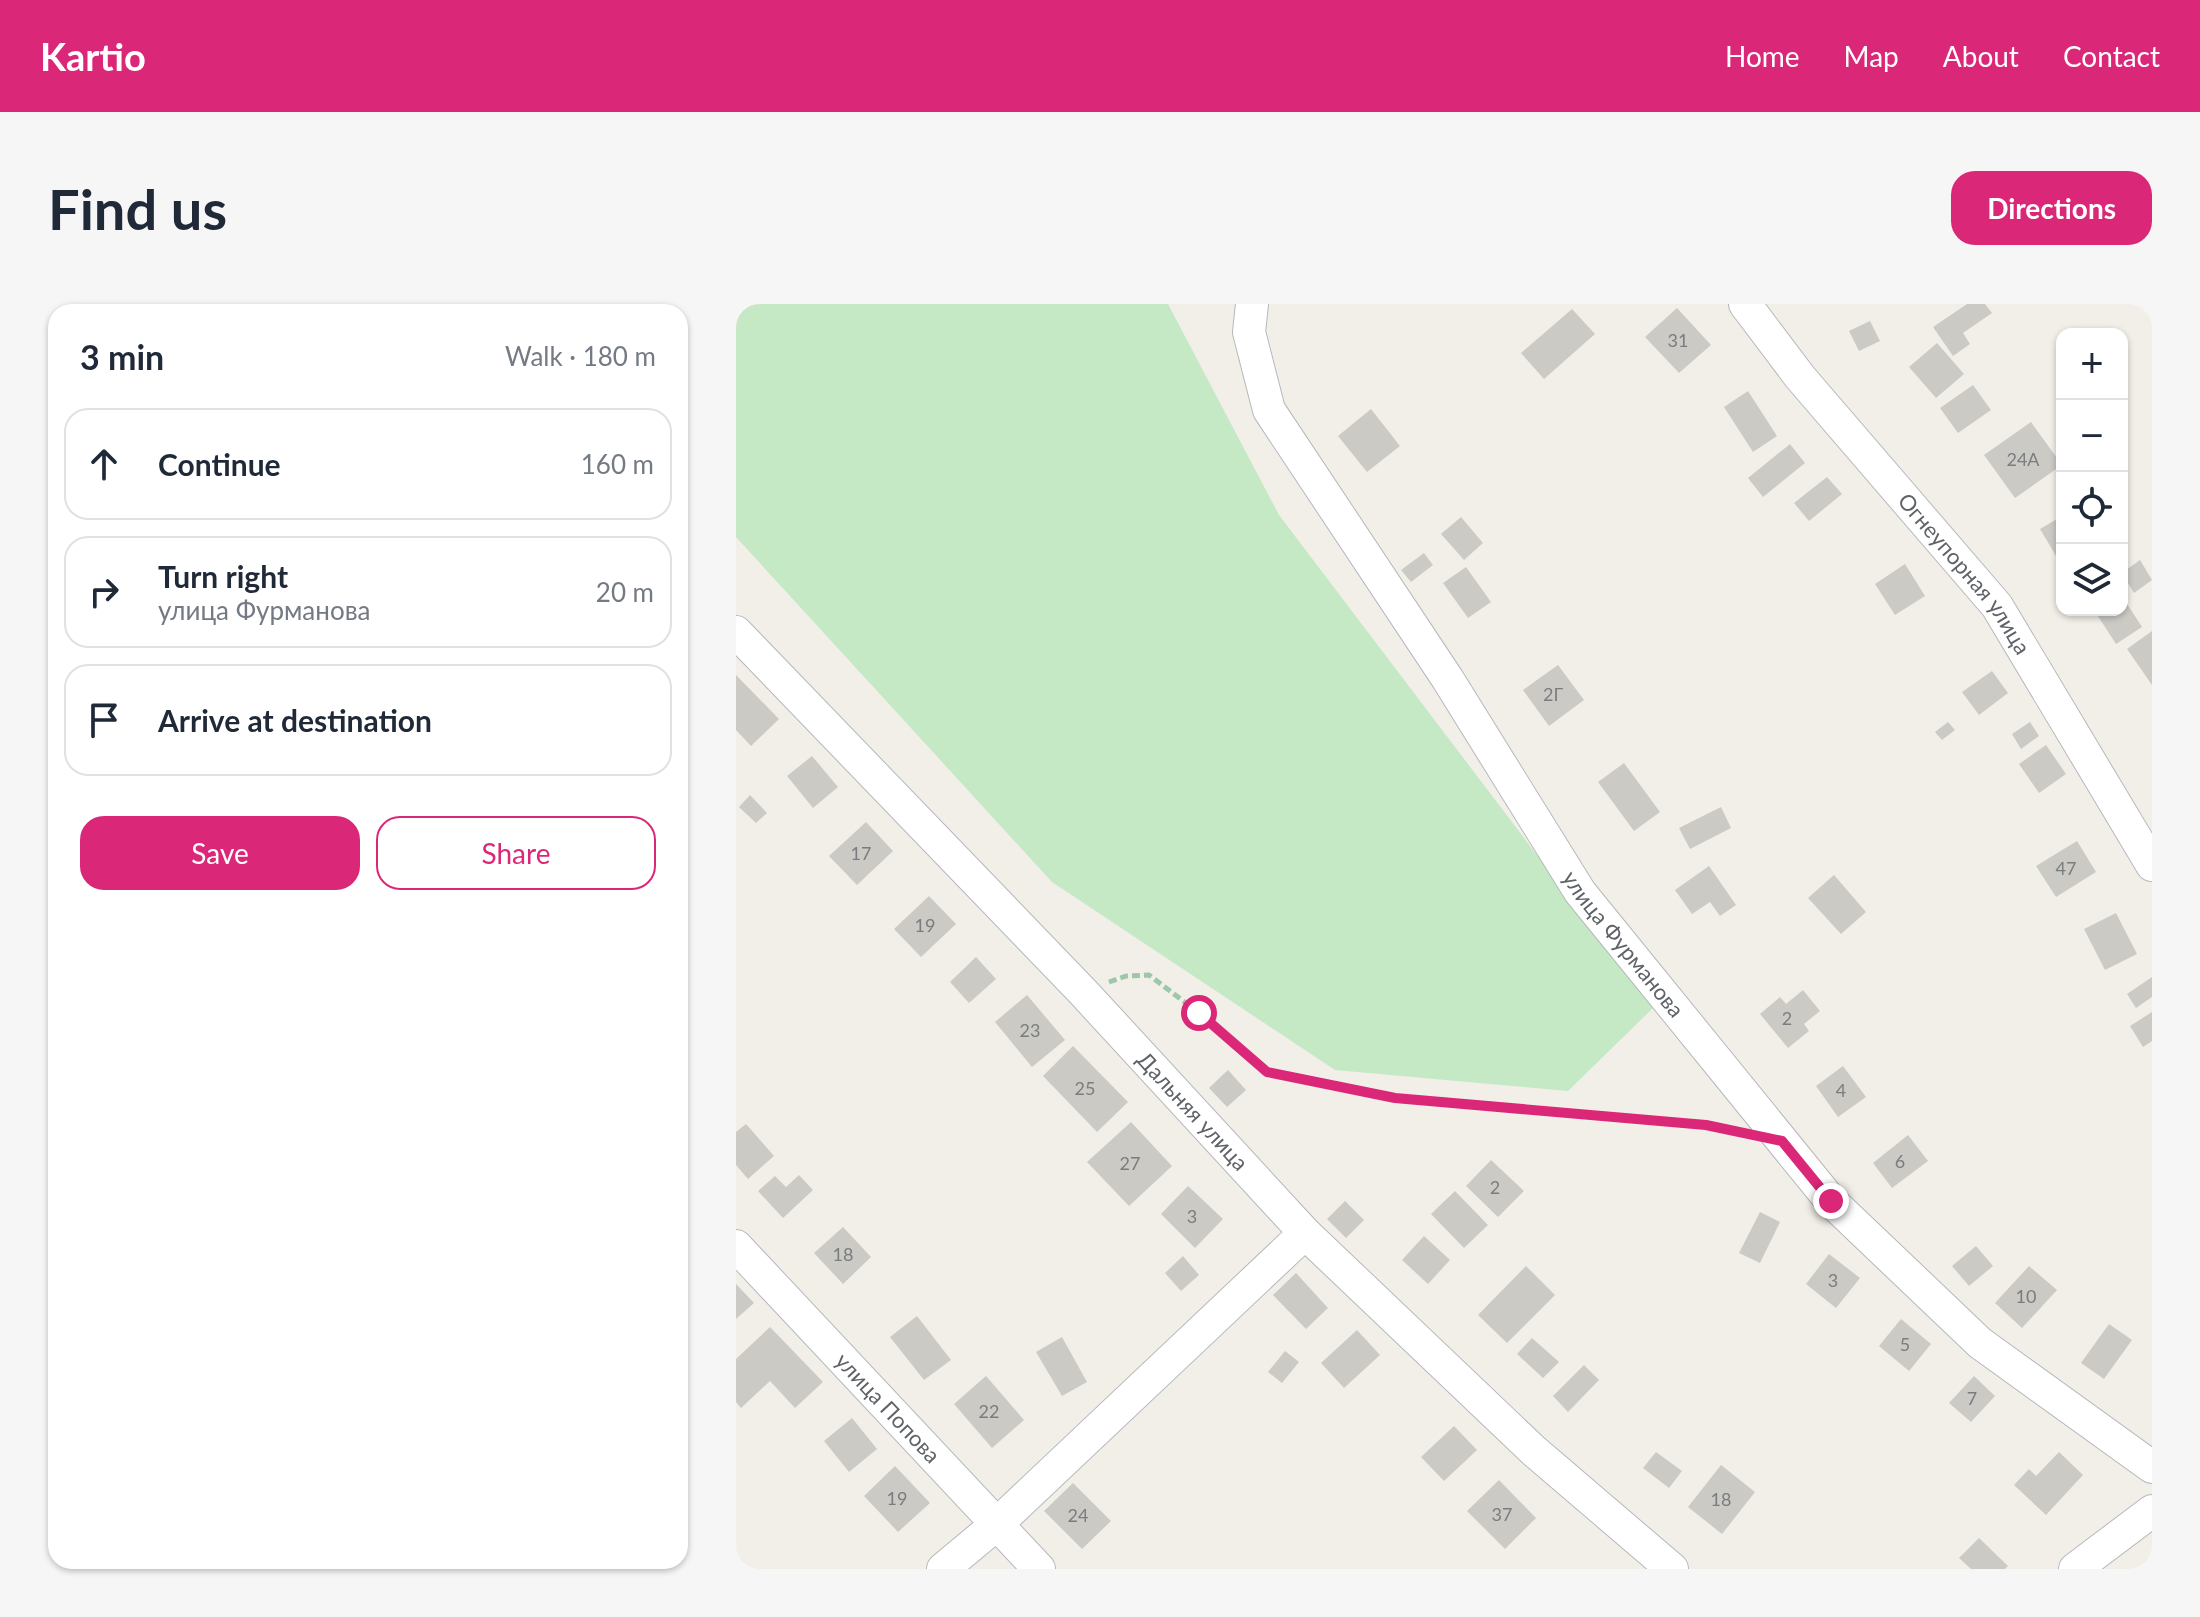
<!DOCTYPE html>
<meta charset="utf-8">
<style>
body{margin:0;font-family:Lato,sans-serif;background:#f6f6f7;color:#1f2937}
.controls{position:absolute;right:24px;top:24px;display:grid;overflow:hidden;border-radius:16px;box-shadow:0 2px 6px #0004}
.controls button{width:72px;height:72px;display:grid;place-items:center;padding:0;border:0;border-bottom:2px solid #e0e1e3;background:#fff;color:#1f2937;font:40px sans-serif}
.stop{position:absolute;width:24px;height:24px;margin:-18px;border:6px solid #db2777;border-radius:50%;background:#fff}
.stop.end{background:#db2777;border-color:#fff;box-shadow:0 2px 8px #0008}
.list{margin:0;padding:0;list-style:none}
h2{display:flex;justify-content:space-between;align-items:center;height:104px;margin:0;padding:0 32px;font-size:34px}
h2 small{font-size:26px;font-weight:400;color:#747a83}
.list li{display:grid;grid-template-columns:52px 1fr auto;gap:24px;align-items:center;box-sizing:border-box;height:112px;margin:0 16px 16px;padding:0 16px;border:2px solid #e0e1e3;border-radius:24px}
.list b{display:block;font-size:30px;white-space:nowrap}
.list p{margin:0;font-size:26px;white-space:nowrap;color:#747a83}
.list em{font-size:26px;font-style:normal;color:#747a83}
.actions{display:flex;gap:16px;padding:24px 32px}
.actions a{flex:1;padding:18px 0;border:2px solid #db2777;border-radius:24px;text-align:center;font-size:28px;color:#db2777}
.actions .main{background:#db2777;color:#fff}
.icon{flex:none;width:44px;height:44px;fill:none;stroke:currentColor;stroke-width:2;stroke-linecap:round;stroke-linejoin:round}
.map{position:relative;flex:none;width:1416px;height:1265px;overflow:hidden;border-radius:24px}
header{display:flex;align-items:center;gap:48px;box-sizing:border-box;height:112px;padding:0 40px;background:#db2777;color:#fff}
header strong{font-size:38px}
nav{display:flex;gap:44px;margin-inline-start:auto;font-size:28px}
.intro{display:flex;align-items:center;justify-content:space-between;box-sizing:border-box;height:192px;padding:0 48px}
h1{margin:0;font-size:56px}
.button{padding:20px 36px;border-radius:24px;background:#db2777;color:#fff;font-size:28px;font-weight:700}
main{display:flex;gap:48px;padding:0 48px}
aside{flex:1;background:#fff;border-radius:24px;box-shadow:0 2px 6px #0004}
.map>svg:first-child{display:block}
.green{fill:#c5e8c5}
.building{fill:#cccac5}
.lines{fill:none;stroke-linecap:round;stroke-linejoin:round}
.minor-casing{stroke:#b5b8bc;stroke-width:34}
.path{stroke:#9cc7a9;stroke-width:5;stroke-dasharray:8 4;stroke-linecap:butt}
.minor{stroke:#fff;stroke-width:32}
.route{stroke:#db2777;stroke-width:10}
.labels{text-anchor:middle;stroke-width:7;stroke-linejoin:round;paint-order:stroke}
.number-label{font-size:18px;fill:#7a7d7f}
.street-label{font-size:22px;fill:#5f6368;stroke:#fff}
</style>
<header>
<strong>Kartio</strong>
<nav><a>Home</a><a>Map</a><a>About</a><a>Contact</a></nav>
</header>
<div class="intro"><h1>Find us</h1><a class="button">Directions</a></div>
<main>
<aside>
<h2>3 min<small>Walk · 180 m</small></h2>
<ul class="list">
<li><svg class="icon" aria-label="ahead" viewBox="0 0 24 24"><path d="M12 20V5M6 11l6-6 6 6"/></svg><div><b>Continue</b></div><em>160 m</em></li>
<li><svg class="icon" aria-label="right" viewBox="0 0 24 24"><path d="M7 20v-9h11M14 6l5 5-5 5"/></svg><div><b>Turn right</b><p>улица Фурманова</p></div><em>20 m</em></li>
<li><svg class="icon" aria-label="arrive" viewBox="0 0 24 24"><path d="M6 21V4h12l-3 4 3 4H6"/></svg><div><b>Arrive at destination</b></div></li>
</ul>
<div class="actions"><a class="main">Save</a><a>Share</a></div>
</aside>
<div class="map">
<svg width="1416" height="1265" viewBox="0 0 1416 1265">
<rect width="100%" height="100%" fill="#f1efe8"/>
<!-- green -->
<path class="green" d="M0 0H432L543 211 917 704 832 787 599 766 316 578 0 233Z"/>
<!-- building -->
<path class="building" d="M1231 0H1249L1256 9 1227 29 1234 40 1217 52 1197 23Z
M941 4 975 41 943 69 909 33Z
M836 5 859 30 808 75 785 49Z
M1134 17 1144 37 1123 47 1113 27Z
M1201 39 1228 70 1200 94 1173 63Z
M1237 81 1255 106 1222 129 1204 104Z
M1012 87 1041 132 1017 148 988 103Z
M635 105 664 142 631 168 602 132Z
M1295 118 1326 161 1279 194 1248 151Z
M1054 140 1069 159 1027 193 1012 174Z
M1091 173 1106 190 1073 217 1058 199Z
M1326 212V262L1304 225Z
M725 213 747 239 728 256 705 230Z
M688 249 697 261 675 278 665 266Z
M1404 256 1416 276 1398 289 1386 269Z
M1169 260 1189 292 1159 311 1139 280Z
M730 263 755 298 732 314 707 279Z
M1386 292 1406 323 1380 340 1358 306H1386Z
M1416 327V381L1391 345Z
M822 361 848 396 813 422 787 386Z
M1256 367 1272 389 1243 411 1226 388Z
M0 371 43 415 15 442 0 426Z
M1212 418 1219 426 1206 436 1199 428Z
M1294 418 1303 432 1285 445 1276 430Z
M1310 441 1330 470 1303 489 1283 460Z
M76 452 102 483 77 504 51 472Z
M888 459 924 508 898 527 862 478Z
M14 491 31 509 20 519 3 503Z
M985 503 995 524 954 545 943 524Z
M130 518 157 547 121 581 93 552Z
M1341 537 1360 568 1320 593 1300 562Z
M973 562 1000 601 984 612 974 598 956 610 939 586Z
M1098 571 1130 608 1105 630 1072 594Z
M193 592 220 620 185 653 158 625Z
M1380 609 1401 650 1369 666 1348 625Z
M240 653 260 675 233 699 214 678Z
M1416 673V693L1400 704 1391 690Z
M1067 686 1084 707 1068 720 1073 727 1052 744 1024 710 1044 693 1050 700Z
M291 691 329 736 296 763 259 718Z
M1416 708V737L1407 743 1394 722Z
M337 742 392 798 361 828 307 772Z
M1107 762 1130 793 1102 813 1080 782Z
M492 766 510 786 491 803 473 784Z
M395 818 436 862 393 902 351 858Z
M10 820 38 852 12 875 0 861V828Z
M1172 831 1192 857 1156 884 1137 859Z
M755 856 788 887 762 913 730 882Z
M63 871 77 886 47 914 22 887 39 872 50 883Z
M452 882 487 915 459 944 425 910Z
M719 887 752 921 728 944 695 910Z
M609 897 628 916 610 934 591 915Z
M1024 908 1044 918 1024 959 1003 949Z
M107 923 135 953 107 980 78 949Z
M688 932 714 956 692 980 666 956Z
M1240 942 1257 962 1233 982 1216 962Z
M1093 950 1124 974 1100 1004 1070 980Z
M447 952 463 971 445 987 429 969Z
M790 962 819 991 771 1039 742 1011Z
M1293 962 1321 986 1286 1024 1259 999Z
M560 969 592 1004 570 1025 537 991Z
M0 980 18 999 0 1015Z
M181 1012 215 1056 188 1076 154 1033Z
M1165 1015 1195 1040 1173 1067 1143 1042Z
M1373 1020 1396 1036 1368 1075 1345 1059Z
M34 1023 87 1078 59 1104 34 1077 5 1104 0 1098V1055Z
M621 1026 644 1051 608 1084 585 1059Z
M326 1033 351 1078 326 1092 300 1048Z
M796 1034 823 1058 807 1074 781 1050Z
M549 1047 563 1058 546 1079 532 1068Z
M848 1061 863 1076 832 1108 817 1092Z
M250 1072 288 1116 256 1144 218 1100Z
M1238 1072 1259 1092 1235 1118 1213 1099Z
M116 1114 141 1145 113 1168 88 1137Z
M718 1122 741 1146 708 1177 685 1153Z
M920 1148 946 1167 933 1184 907 1164Z
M1323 1148 1347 1171 1310 1211 1278 1181 1293 1165 1300 1172Z
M985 1161 1019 1188 986 1230 952 1203Z
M159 1162 194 1199 162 1228 128 1192Z
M763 1176 800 1214 769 1245 731 1207Z
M337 1179 375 1217 346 1245 308 1207Z
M1243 1234 1272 1262 1269 1265H1235L1223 1254Z"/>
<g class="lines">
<defs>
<g id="minor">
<path id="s1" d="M516 0 513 28 533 106 711 374 844 588 1095 897 1244 1039 1416 1163"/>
<path id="s2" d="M1009 0 1064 73 1261 302 1416 561"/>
<path id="s3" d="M0 328 347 688 569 929 798 1147 936 1265"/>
<path id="s4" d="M0 942 303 1265"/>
<path d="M207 1265 261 1220 569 929"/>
<path d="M1339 1265 1416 1207"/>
</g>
</defs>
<!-- minor casing -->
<use href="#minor" class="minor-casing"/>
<!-- path -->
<path class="path" d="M373 678 390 672 413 671 463 709 531 768 659 794 970 821 1002 828"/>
<!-- minor -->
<use href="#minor" class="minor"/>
</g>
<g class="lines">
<!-- route -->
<path class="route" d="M463 709 531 768 659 794 970 821 1046 837 1095 897"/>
</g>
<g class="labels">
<!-- number labels -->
<g class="number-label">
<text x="942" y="43">31</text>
<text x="1287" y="162">24А</text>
<text x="817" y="397">2Г</text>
<text x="125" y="556">17</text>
<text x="1330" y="571">47</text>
<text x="189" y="628">19</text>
<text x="1051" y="721">2</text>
<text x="294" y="733">23</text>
<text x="349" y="791">25</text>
<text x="1105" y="793">4</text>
<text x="1164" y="864">6</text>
<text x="394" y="866">27</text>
<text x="759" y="890">2</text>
<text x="456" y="919">3</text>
<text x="107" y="957">18</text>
<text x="1097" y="983">3</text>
<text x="1290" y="999">10</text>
<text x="1169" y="1047">5</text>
<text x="1236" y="1101">7</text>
<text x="253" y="1114">22</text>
<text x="161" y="1201">19</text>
<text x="985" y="1202">18</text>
<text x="766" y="1217">37</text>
<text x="342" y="1218">24</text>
</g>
<!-- street labels -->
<g class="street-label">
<text dy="8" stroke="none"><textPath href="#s2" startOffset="348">Огнеупорная улица</textPath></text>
<text dy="8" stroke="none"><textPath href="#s1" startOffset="750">улица Фурманова</textPath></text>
<text dy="8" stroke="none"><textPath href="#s3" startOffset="662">Дальняя улица</textPath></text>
<text dy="8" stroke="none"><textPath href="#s4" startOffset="222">улица Попова</textPath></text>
</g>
</g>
</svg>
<div class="controls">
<button>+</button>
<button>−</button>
<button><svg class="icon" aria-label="locate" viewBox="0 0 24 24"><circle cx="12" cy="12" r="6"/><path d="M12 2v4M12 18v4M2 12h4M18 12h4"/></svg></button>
<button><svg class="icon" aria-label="layers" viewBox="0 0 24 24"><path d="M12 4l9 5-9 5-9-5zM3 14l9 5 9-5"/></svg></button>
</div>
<div class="stop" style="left:463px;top:709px"></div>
<div class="stop end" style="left:1095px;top:897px"></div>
</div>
</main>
